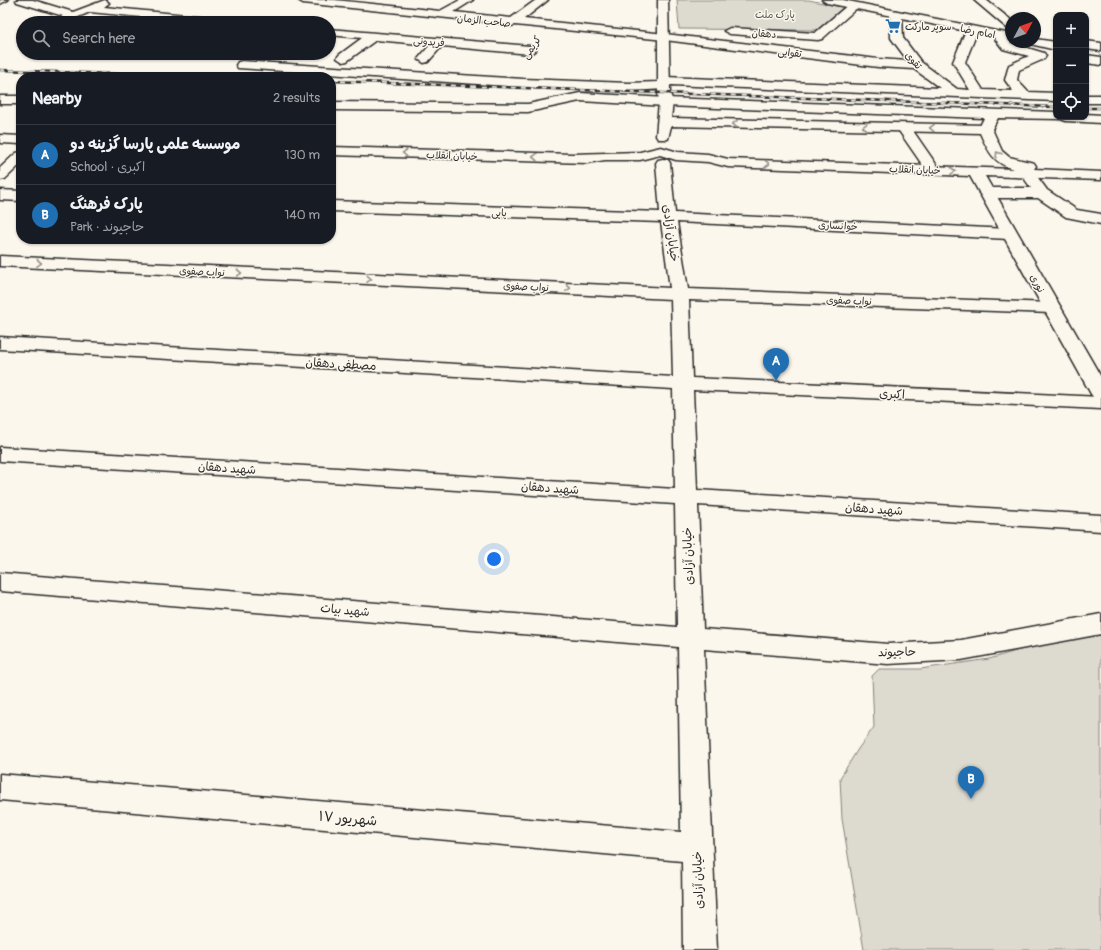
<!DOCTYPE html>
<meta charset="utf-8">
<style>
body{margin:0;font-family:Pangolin,"Playpen Sans Arabic",sans-serif;background:#242831;color:#f1f3f6}
.controls{position:absolute;right:12px;top:12px;display:grid;overflow:hidden;border-radius:8px;box-shadow:0 1px 3px #0004}
.controls button{width:36px;height:36px;display:grid;place-items:center;padding:0;border:0;border-bottom:1px solid #363941;background:#171b24;color:#f1f3f6;font:20px sans-serif}
.compass{position:absolute;left:1005px;top:12px;width:36px;height:36px;border-radius:50%;background:#171b24;box-shadow:0 1px 3px #0004;rotate:49deg}
.you{position:absolute;left:494px;top:559px;width:14px;height:14px;margin:-10px;border:3px solid #fff;border-radius:50%;background:#1a73e8;box-shadow:0 0 0 6px #1a73e833}
.badge{display:grid;place-items:center;width:26px;height:26px;border-radius:50%;background:#1f6fb2;color:#fff;font-size:13px;font-weight:700}
.pin{position:absolute;translate:-50% -33px;filter:drop-shadow(0 1px 2px #0008)}
.pin::after{content:'';position:absolute;top:21px;width:14px;height:12px;background:inherit;clip-path:polygon(0 0,100% 0,50% 100%)}
.list{margin:0;padding:0;list-style:none}
h2{display:flex;justify-content:space-between;align-items:center;height:52px;margin:0;padding:0 16px;font-size:17px}
h2 small{font-size:13px;font-weight:400;color:#9ea1a6}
.list li{display:grid;grid-template-columns:26px 1fr auto;gap:12px;align-items:center;box-sizing:border-box;height:60px;padding:0 16px;border-top:1px solid #363941}
.list b{display:block;font-size:15px;white-space:nowrap}
.list p{margin:0;font-size:13px;white-space:nowrap;color:#9ea1a6}
.list em{font-size:13px;font-style:normal;color:#9ea1a6}
.icon{flex:none;width:22px;height:22px;fill:none;stroke:currentColor;stroke-width:2;stroke-linecap:round;stroke-linejoin:round}
.map{position:relative;flex:none;width:1101px;height:950px;overflow:hidden}
.search{position:absolute;background:#171b24;box-shadow:0 1px 3px #0004;left:16px;top:16px;width:320px;height:44px;display:flex;align-items:center;gap:10px;box-sizing:border-box;padding:0 14px;border-radius:22px;color:#9ea1a6;font-size:15px}
.panel{position:absolute;background:#171b24;box-shadow:0 1px 3px #0004;left:16px;top:72px;width:320px;height:172px;border-radius:16px}
.map>svg:first-child{display:block}
.green{fill:#dddad0;stroke:#84827e}
.lines{fill:none;stroke-linecap:round;stroke-linejoin:round}
.minor-casing{stroke:#2b2b2b;stroke-width:3}
.major-casing{stroke:#2b2b2b;stroke-width:3}
.minor{fill:#fbf7ec;fill-rule:evenodd}
.major{fill:#fbf7ec;fill-rule:evenodd}
.rail-casing{stroke:#2b2b2b;stroke-width:2.5}
.rail{stroke:#fbf7ec;stroke-width:1.5;stroke-dasharray:5;stroke-linecap:butt}
.oneway{stroke:#93918c}
.labels{text-anchor:middle;stroke-width:3;stroke-linejoin:round;paint-order:stroke}
.far-park-label{font-size:10px;fill:#585754;stroke:#fbf7ec}
.far-street-label{font-size:10px;fill:#2b2b2b;stroke:#fbf7ec}
.far-poi-label{font-size:10px;fill:#2b2b2b;stroke:#fbf7ec;text-anchor:start}
.street-label{font-size:12px;fill:#2b2b2b;stroke:#fbf7ec}
.near-street-label{font-size:14px;fill:#2b2b2b;stroke:#fbf7ec}
</style>
<div class="map">
<svg width="1101" height="950" viewBox="0 0 1101 950">
<rect width="100%" height="100%" fill="#fbf7ec"/>
<filter id="ink" filterUnits="userSpaceOnUse"><feTurbulence type="fractalNoise" baseFrequency=".025" numOctaves="2"/><feDisplacementMap in="SourceGraphic" scale="8" xChannelSelector="R" yChannelSelector="G"/><feConvolveMatrix kernelMatrix="1 2 1 2 8 2 1 2 1" color-interpolation-filters="sRGB"/></filter>
<g filter="url(#ink)">
<!-- green -->
<path class="green" d="M677 0H809L845 8 817 30 679 29Z
M1101 631V950H864L842 819 840 778 858 749 874 727 872 676 879 669H920L989 659 1050 641Z"/>
<g class="lines">
<defs>
<path id="minor" d="M0 0H8L0 4Z
M16 0H33L73 12 105 0 109 3 104 7 238 20 244 23H202L90 12 64 23H55L53 21 63 16 17 2Z
M298 0H335L440 11 460 0H473L454 12 511 18 536 0H548L524 19 665 34 878 59 908 61 891 38 890 14 896 11 902 14 903 38 921 62 957 89 970 90 953 62 966 30 972 27 978 30 965 62 983 90 1013 91 1005 80 1009 65 1029 56 1003 49 992 35 998 32 1002 33 1011 43 1044 53 1046 56 1044 59 1019 70 1017 80 1028 92 1056 93V101L671 85 665 89 629 91 523 87 238 68 236 65 238 62 242 61 523 79 629 83 659 82 661 78 665 77 940 88 914 69 878 67 665 40 515 25 511 26 506 24 303 3Z
M974 0H986L1011 20V29L1007 28Z
M853 3 857 4 858 6 857 8 822 39 818 40 730 34 724 31 730 28 815 33 849 4Z
M329 29 530 46 536 50 530 54 442 46 428 62 424 63 418 59 430 45 376 40 347 61 343 62 337 58 339 55 362 38 329 35Z
M1086 55 1101 57V65L1086 63Z
M580 93 666 98 1056 112V117H1086V114L1101 115V123L1066 121 1061 119 998 118 992 129H982L980 126 984 118 666 106 580 101 528 112 331 110V102L528 104Z
M1086 95H1101V103H1086Z
M0 96H21V104H0Z
M904 124 909 125 938 167 940 170 938 173H928L897 128 899 125Z
M21 152V164L5 179 0 180V168L16 153Z
M663 159 668 160 670 163 675 213 1009 229 1015 231 1017 234 1015 237 1009 239 677 222 688 289 1051 303 1057 304 1060 308 1057 312 1051 313 689 300 692 378 1101 397V409L693 390 697 490 1101 515V531L698 505 703 629 888 644 961 640 1101 614V634L961 660 888 664 704 649 717 950H683L682 861 0 800V774L681 832 678 647 0 591V573L677 627 675 504 0 461V447L675 489 673 389 0 349V337L673 377 671 299 0 266V256L670 288 661 222 331 211V201L660 212 656 163 658 160Z
M1028 170 1033 171 1047 190 1077 210 1101 214V224L1066 217 1038 198H987L982 196 979 193 982 190 987 188H1031L1021 174 1023 171Z
M0 190 21 191V201L0 200Z"/>
<path id="major" d="M658 0H668L670 93 673 102 671 118 985 125 990 126 992 129 1002 151 1009 157 1034 163 1036 166 1034 169 1101 172V180L985 176 1101 377V400L1094 398 1091 394 970 176 728 167 708 162 676 160 660 155 640 160H605L587 163 331 155V147L572 154 640 152 661 147 678 152 708 154 728 159 1014 169C994 164 988 151 980 133L671 126 668 139H658L656 136 659 102 658 93Z
M822 0H843L1011 34V40L827 3Z
M1035 39 1056 42V50L1030 44 1028 42H1035Z
M1086 41 1101 43V51L1086 49Z
M0 135 21 136V144L0 143Z"/>
</defs>
<!-- minor casing -->
<use href="#minor" class="minor-casing"/>
<!-- major casing -->
<use href="#major" class="major-casing"/>
<!-- minor -->
<use href="#minor" class="minor"/>
<!-- major -->
<use href="#major" class="major"/>
<defs>
<path id="rail" d="M0 70 203 77
M331 81 1056 107
M1086 108H1101"/>
</defs>
<!-- rail casing -->
<use href="#rail" class="rail-casing"/>
<!-- rail -->
<use href="#rail" class="rail"/>
</g>
<!-- one-way arrows -->
<defs><path id="oneway-chevron" d="M-2-3.5L2.5 0L-2 3.5" fill="none" stroke-width="1.6" stroke-linecap="round" stroke-linejoin="round"/></defs>
<g class="oneway">
<use href="#oneway-chevron" transform="translate(735 124) rotate(-179)"/>
<use href="#oneway-chevron" transform="translate(865 127) rotate(-179)"/>
<use href="#oneway-chevron" transform="translate(932 128) rotate(-179)"/>
<use href="#oneway-chevron" transform="translate(405 153) rotate(-178)"/>
<use href="#oneway-chevron" transform="translate(998 154) rotate(-122)"/>
<use href="#oneway-chevron" transform="translate(535 157) rotate(-178)"/>
<use href="#oneway-chevron" transform="translate(767 164) rotate(2)"/>
<use href="#oneway-chevron" transform="translate(953 171) rotate(3)"/>
<use href="#oneway-chevron" transform="translate(39 263) rotate(3)"/>
<use href="#oneway-chevron" transform="translate(239 273) rotate(3)"/>
<use href="#oneway-chevron" transform="translate(369 279) rotate(3)"/>
<use href="#oneway-chevron" transform="translate(568 288) rotate(3)"/>
</g>
</g>
<!-- icons -->
<defs>
<symbol id="supermarket-bare" viewBox="-9 -9 18 18"><path d="M-6-5.5h2.5l.6 2H6L4.5 2H-2.5L-4.4-4H-6ZM-1.5 3.2a1.3 1.3 0 1 0 .1 0ZM3 3.2a1.3 1.3 0 1 0 .1 0Z" fill="#1f6fb2" stroke="#fbf7ec" stroke-width="2.5" paint-order="stroke"/></symbol>
</defs>
<g fill-rule="evenodd">
<use href="#supermarket-bare" x="882" y="15" width="22" height="22"/>
</g>
<g class="labels">
<!-- far-park labels -->
<g class="far-park-label">
<text x="775" y="18">پارک ملت</text>
</g>
<!-- far-street labels -->
<g class="far-street-label">
<text transform="translate(484 20) rotate(6)" y="4">صاحب الزمان</text>
<text transform="translate(978 31) rotate(11)" y="4">امام رضا</text>
<text transform="translate(764 33) rotate(4)" y="4">دهقان</text>
<text transform="translate(429 41) rotate(5)" y="4">فریدونی</text>
<text transform="translate(531 47) rotate(-56)" y="4">کریمی</text>
<text transform="translate(790 52) rotate(7)" y="4">تقوایی</text>
<text transform="translate(914 60) rotate(48)" y="4">تقوی</text>
<text transform="translate(452 155) rotate(2)" y="4">خیابان انقلاب</text>
<text transform="translate(915 169) rotate(2)" y="4">خیابان انقلاب</text>
<text transform="translate(499 212) rotate(2)" y="4">پاپی</text>
<text transform="translate(838 225) rotate(3)" y="4">خوانساری</text>
<text transform="translate(202 271) rotate(3)" y="4">نواب صفوی</text>
<text transform="translate(1038 283) rotate(61)" y="4">نوری</text>
<text transform="translate(526 286) rotate(3)" y="4">نواب صفوی</text>
<text transform="translate(849 300) rotate(2)" y="4">نواب صفوی</text>
</g>
<!-- far-poi labels -->
<g class="far-poi-label">
<text x="905" y="30">سوپر مارکت</text>
</g>
<!-- street labels -->
<g class="street-label">
<text transform="translate(671 233) rotate(82)" y="4">خیابان آزادی</text>
<text transform="translate(341 364) rotate(3)" y="4">مصطفی دهقان</text>
<text transform="translate(892 394) rotate(3)" y="4">اکبری</text>
<text transform="translate(227 468) rotate(4)" y="4">شهید دهقان</text>
<text transform="translate(550 488) rotate(4)" y="4">شهید دهقان</text>
<text transform="translate(874 509) rotate(4)" y="4">شهید دهقان</text>
<text transform="translate(688 556) rotate(-92)" y="4">خیابان آزادی</text>
<text transform="translate(345 610) rotate(5)" y="4">شهید بیات</text>
<text transform="translate(897 652) rotate(-1)" y="4">حاجیوند</text>
<text transform="translate(698 880) rotate(-92)" y="4">خیابان آزادی</text>
</g>
<!-- near-street labels -->
<g class="near-street-label">
<text transform="translate(348 818) rotate(5)" y="5">۱۷ شهریور</text>
</g>
</g>
</svg>
<div class="controls">
<button>+</button>
<button>−</button>
<button><svg class="icon" aria-label="locate" viewBox="0 0 24 24"><circle cx="12" cy="12" r="6"/><path d="M12 2v4M12 18v4M2 12h4M18 12h4"/></svg></button>
</div>
<svg class="compass" viewBox="-18 -18 36 36"><path d="M0-13l5 13h-10z" fill="#e53935"/><path d="M0 13l5-13h-10z" fill="#9ea1a6"/></svg>
<div class="you"></div>
<div class="pin badge" style="left:776px;top:381px">A</div>
<div class="pin badge" style="left:971px;top:799px">B</div>
<div class="search"><svg class="icon" aria-label="search" viewBox="0 0 24 24"><circle cx="10" cy="10" r="6"/><path d="M15 15l6 6"/></svg>Search here</div>
<section class="panel">
<h2>Nearby<small>2 results</small></h2>
<ul class="list">
<li><span class="badge">A</span><div><b>موسسه علمی پارسا گزینه دو</b><p>School · اکبری</p></div><em>130 m</em></li>
<li><span class="badge">B</span><div><b>پارک فرهنگ</b><p>Park · حاجیوند</p></div><em>140 m</em></li>
</ul>
</section>
</div>
